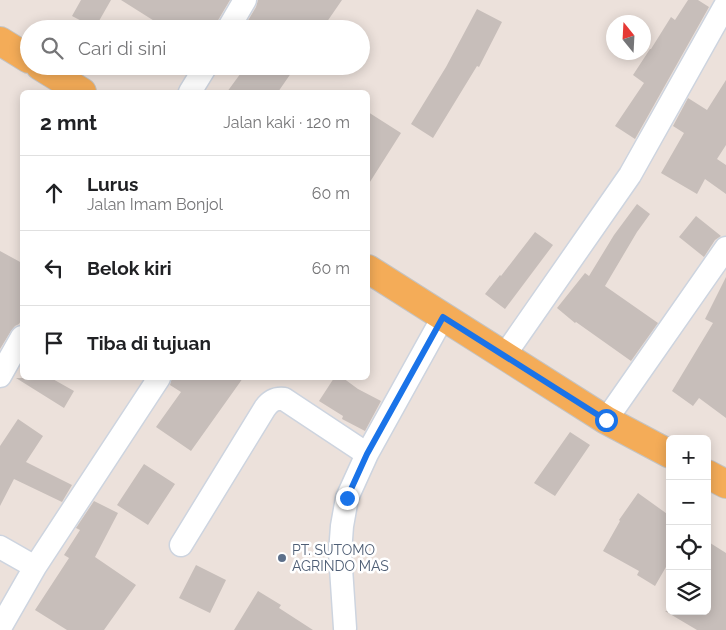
<!DOCTYPE html>
<html lang="id">
<meta charset="utf-8">
<style>
body{margin:0;font-family:Raleway,sans-serif;background:#f6f6f6;color:#202124}
.controls{position:absolute;right:15px;bottom:15px;display:grid;overflow:hidden;border-radius:8px;box-shadow:0 2px 12px #0003}
.controls button{width:45px;height:45px;display:grid;place-items:center;padding:0;border:0;border-bottom:1px solid #e0e0e0;background:#fff;color:#202124;font:25px sans-serif}
.compass{position:absolute;left:606px;top:15px;width:45px;height:45px;border-radius:50%;background:#fff;box-shadow:0 2px 12px #0003;rotate:342deg}
.stop{position:absolute;width:15px;height:15px;margin:-11px;border:4px solid #1a73e8;border-radius:50%;background:#fff}
.stop.end{background:#1a73e8;border-color:#fff;box-shadow:0 1px 5px #0008}
.list{margin:0;padding:0;list-style:none}
h2{display:flex;justify-content:space-between;align-items:center;height:65px;margin:0;padding:0 20px;font-size:21px}
h2 small{font-size:16px;font-weight:400;color:#757577}
.list li{display:grid;grid-template-columns:32px 1fr auto;gap:15px;align-items:center;box-sizing:border-box;height:75px;padding:0 20px;border-top:1px solid #e0e0e0}
.list b{display:block;font-size:19px;white-space:nowrap}
.list p{margin:0;font-size:16px;white-space:nowrap;color:#757577}
.list em{font-size:16px;font-style:normal;color:#757577}
.icon{flex:none;width:28px;height:28px;fill:none;stroke:currentColor;stroke-width:2;stroke-linecap:round;stroke-linejoin:round}
.map{position:relative;flex:none;width:726px;height:630px;overflow:hidden}
.search{position:absolute;background:#fff;box-shadow:0 2px 12px #0003;left:20px;top:20px;width:350px;height:55px;display:flex;align-items:center;gap:12px;box-sizing:border-box;padding:0 18px;border-radius:28px;color:#757577;font-size:19px}
.panel{position:absolute;background:#fff;box-shadow:0 2px 12px #0003;left:20px;top:90px;width:350px;height:290px;border-radius:8px}
.map>svg:first-child{display:block}
.building{fill:#c7beba}
.lines{fill:none;stroke-linecap:round;stroke-linejoin:round}
.street-casing{stroke:#cdd4df;stroke-width:25}
.primary-casing{stroke:#c3c3c3;stroke-width:30}
.street{stroke:#fff;stroke-width:22}
.primary{stroke:#f4ac58;stroke-width:28}
.route{stroke:#1a73e8;stroke-width:6}
.service-dot{fill:#5c6f8a;stroke:#fff;stroke-width:2}
.labels{text-anchor:middle;stroke-width:5;stroke-linejoin:round;paint-order:stroke}
.service-label{font-size:14px;fill:#4e5e75;stroke:#fff;text-anchor:start}
</style>
<div class="map">
<svg width="726" height="630" viewBox="0 0 726 630">
<rect width="100%" height="100%" fill="#ece1db"/>
<!-- building -->
<path class="building" d="M81 0H111L95 28 72 16Z
M121 0H230L217 22 215 29H167Z
M258 0H342L322 29H243L256 7Z
M688 0H698L709 7 635 139 615 126 644 83 633 75 650 49H651L671 17 675 20Z
M477 9 502 22 479 67 477 66 433 138 411 124 446 67Z
M246 66H296L278 92H227Z
M726 80V145L717 159 726 165V194L705 179 697 194 661 173 684 133 673 126 688 98 707 110Z
M368 112 401 133 368 185Z
M637 204 650 214 637 232 605 286 658 323 631 361 576 322 575 323 557 308 585 273 589 276 614 235Z
M696 216 721 236 715 240 704 257 679 237Z
M535 232 553 245 505 309 485 294 500 275 501 276Z
M0 251 22 263V319L19 324 15 326 11 331 0 349Z
M726 277V418L699 398 693 406 672 391 713 323 705 319Z
M16 378H51L74 391 64 408Z
M172 378H243L191 451 156 427 181 392 170 385Z
M334 378H343L358 389 381 401 365 431 342 419 343 416 319 401Z
M18 419 43 436 26 462 72 485 62 502 14 479 0 506V446Z
M570 432 590 445 555 496 534 483Z
M144 464 175 484 148 525 117 505Z
M638 493 670 516V560L655 586 637 575 639 571 603 551 620 521 619 520Z
M94 501 118 513 95 557 136 585 104 630H67L35 610 69 558 64 555 80 530 76 528Z
M707 541 726 553V630H697L665 611H707Z
M196 565 226 580 210 613 179 598Z
M258 591 281 605 279 608 313 630H234Z"/>
<g class="lines">
<defs>
<path id="street" d="M228 29 245 0
M190 92 206 66
M504 356 630 175 726 4
M0 376 22 337
M606 420 726 248
M181 545 265 408C270 401 275 398 284 399L367 454
M0 547 35 567
M0 628 35 567 159 378
M345 628 340 553 342 526 347 498 367 454 443 317"/>
<path id="primary" d="M0 41 29 59
M40 66 82 92
M368 269 606 420 670 454
M707 474 726 484"/>
</defs>
<!-- street casing -->
<use href="#street" class="street-casing"/>
<!-- primary casing -->
<use href="#primary" class="primary-casing"/>
<!-- street -->
<use href="#street" class="street"/>
<!-- primary -->
<use href="#primary" class="primary"/>
</g>
<g class="lines">
<!-- route -->
<path class="route" d="M347 498 367 454 443 317 606 420"/>
</g>
<!-- markers -->
<circle class="service-dot" cx="282" cy="558" r="5"/>
<g class="labels">
<!-- service labels -->
<g class="service-label">
<text x="292" y="555">PT. SUTOMO<tspan x="292" dy="16">AGRINDO MAS</tspan></text>
</g>
</g>
</svg>
<div class="controls">
<button>+</button>
<button>−</button>
<button><svg class="icon" aria-label="locate" viewBox="0 0 24 24"><circle cx="12" cy="12" r="6"/><path d="M12 2v4M12 18v4M2 12h4M18 12h4"/></svg></button>
<button><svg class="icon" aria-label="layers" viewBox="0 0 24 24"><path d="M12 4l9 5-9 5-9-5zM3 14l9 5 9-5"/></svg></button>
</div>
<svg class="compass" viewBox="-18 -18 36 36"><path d="M0-13l5 13h-10z" fill="#e53935"/><path d="M0 13l5-13h-10z" fill="#757577"/></svg>
<div class="stop" style="left:606px;top:420px"></div>
<div class="stop end" style="left:347px;top:498px"></div>
<div class="search"><svg class="icon" aria-label="search" viewBox="0 0 24 24"><circle cx="10" cy="10" r="6"/><path d="M15 15l6 6"/></svg>Cari di sini</div>
<section class="panel">
<h2>2 mnt<small>Jalan kaki · 120 m</small></h2>
<ul class="list">
<li><svg class="icon" aria-label="ahead" viewBox="0 0 24 24"><path d="M12 20V5M6 11l6-6 6 6"/></svg><div><b>Lurus</b><p>Jalan Imam Bonjol</p></div><em>60 m</em></li>
<li><svg class="icon" aria-label="left" viewBox="0 0 24 24"><path d="M17 20v-9H6M10 6l-5 5 5 5"/></svg><div><b>Belok kiri</b></div><em>60 m</em></li>
<li><svg class="icon" aria-label="arrive" viewBox="0 0 24 24"><path d="M6 21V4h12l-3 4 3 4H6"/></svg><div><b>Tiba di tujuan</b></div></li>
</ul>
</section>
</div>
